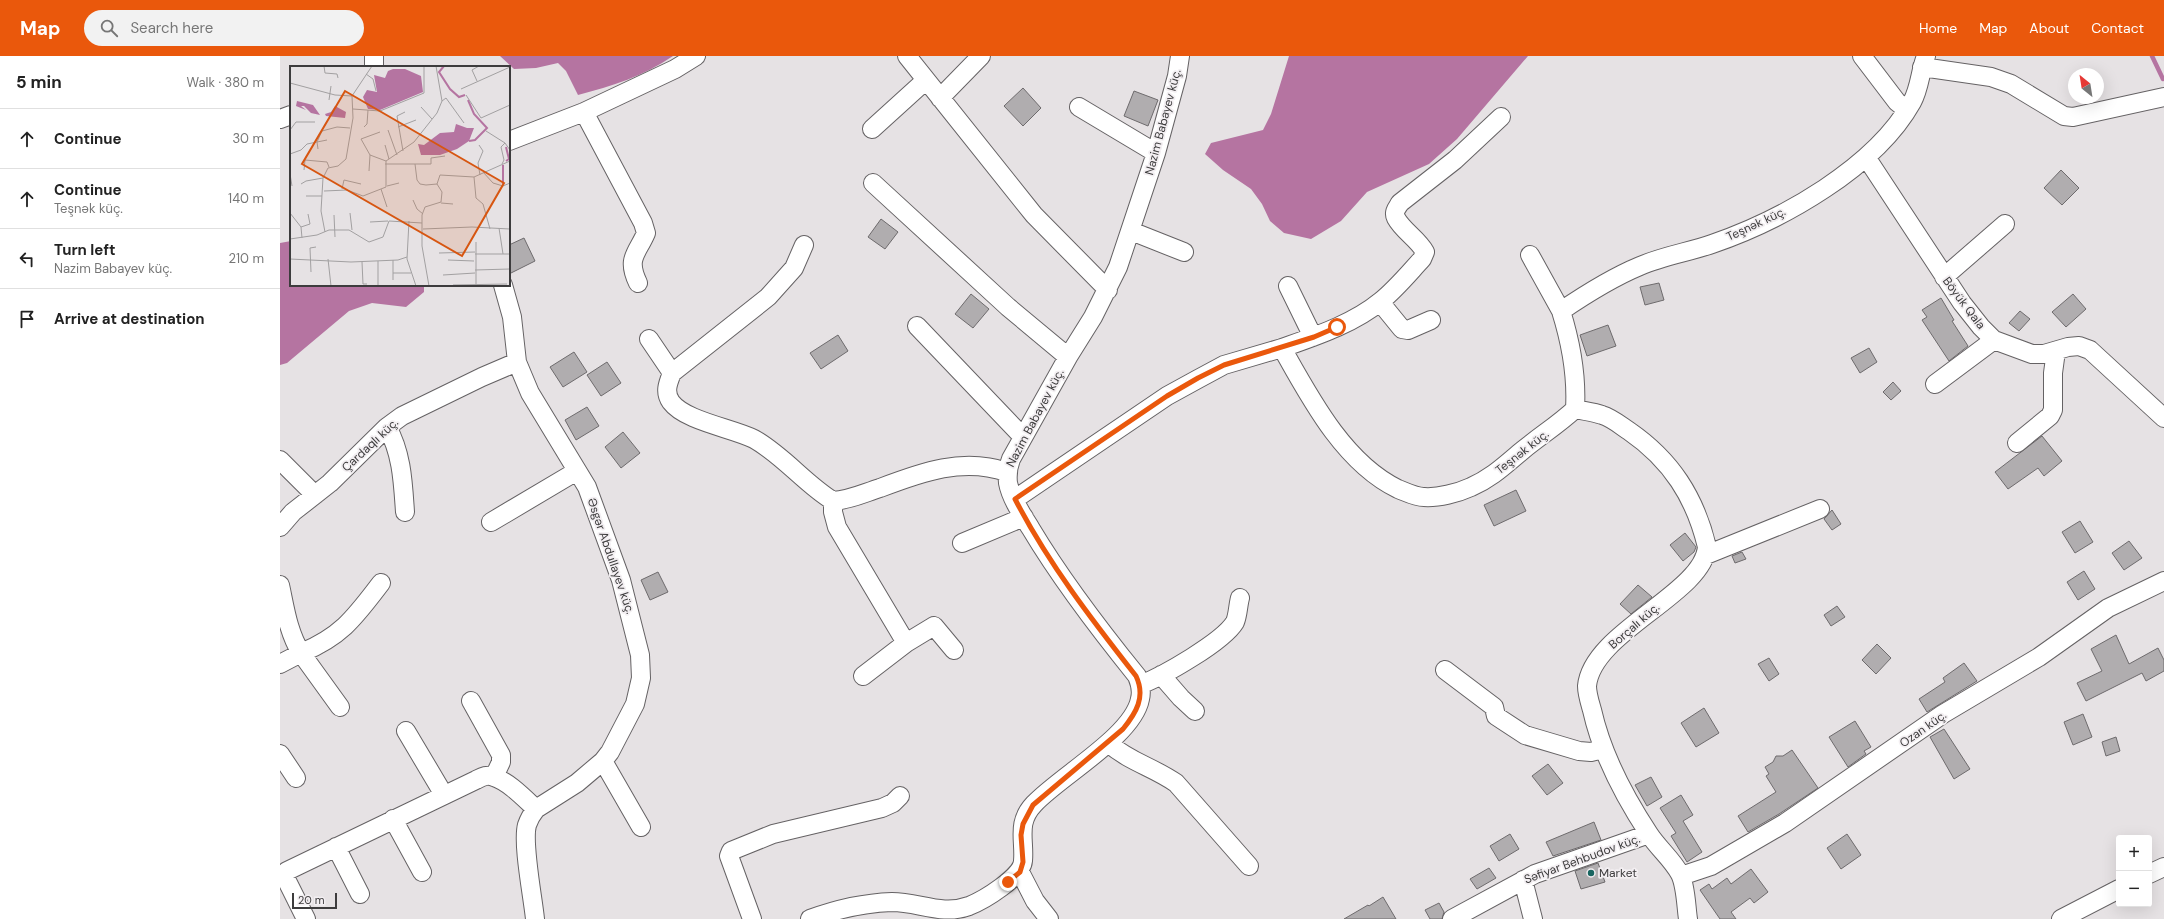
<!DOCTYPE html>
<meta charset="utf-8">
<style>
body{margin:0;font-family:"DM Sans",sans-serif;background:#f2f2f2;color:#222}
.controls{position:absolute;right:12px;bottom:12px;display:grid;overflow:hidden;border-radius:4px;box-shadow:0 4px 16px #0002}
.controls button{width:36px;height:36px;display:grid;place-items:center;padding:0;border:0;border-bottom:1px solid #e0e0e0;background:#fff;color:#222;font:20px sans-serif}
.compass{position:absolute;left:1788px;top:12px;width:36px;height:36px;border-radius:50%;background:#fff;box-shadow:0 4px 16px #0002;rotate:330deg}
.scale{position:absolute;left:12px;bottom:10px;width:45px;box-sizing:border-box;padding-left:4px;border:2px solid #3d3c3d;border-top:0;font-size:11px;line-height:14px;white-space:nowrap;color:#3d3c3d;-webkit-text-stroke:3px #f3eff2;paint-order:stroke}
.stop{position:absolute;width:12px;height:12px;margin:-9px;border:3px solid #ea580c;border-radius:50%;background:#fff}
.stop.end{background:#ea580c;border-color:#fff;box-shadow:0 1px 4px #0008}
.list{margin:0;padding:0;list-style:none}
h2{display:flex;justify-content:space-between;align-items:center;height:52px;margin:0;padding:0 16px;font-size:17px}
h2 small{font-size:13px;font-weight:400;color:#767676}
.list li{display:grid;grid-template-columns:26px 1fr auto;gap:12px;align-items:center;box-sizing:border-box;height:60px;padding:0 16px;border-top:1px solid #e0e0e0}
.list b{display:block;font-size:15px;white-space:nowrap}
.list p{margin:0;font-size:13px;white-space:nowrap;color:#767676}
.list em{font-size:13px;font-style:normal;color:#767676}
.icon{flex:none;width:22px;height:22px;fill:none;stroke:currentColor;stroke-width:2;stroke-linecap:round;stroke-linejoin:round}
.map{position:relative;flex:none;width:1884px;height:863px;overflow:hidden}
header{display:flex;align-items:center;gap:24px;box-sizing:border-box;height:56px;padding:0 20px;background:#ea580c;color:#fff}
header strong{font-size:19px}
nav{display:flex;gap:22px;margin-inline-start:auto;font-size:14px}
.search{width:280px;height:36px;background:#f2f2f2;display:flex;align-items:center;gap:10px;box-sizing:border-box;padding:0 14px;border-radius:22px;color:#767676;font-size:15px}
main{display:flex}
aside{flex:1;background:#fff}
.map>svg:first-child{display:block}
.water{fill:#b574a1}
.lines{fill:none;stroke-linecap:round;stroke-linejoin:round}
.stream{stroke:#b574a1;stroke-width:4.5}
.building{fill:#b0adaf;stroke:#6e6b6d}
.street-casing{stroke:#656264;stroke-width:20}
.street{stroke:#fff;stroke-width:18}
.route{stroke:#ea580c;stroke-width:5}
.poi-dot{fill:#186560;stroke:#f3eff2;stroke-width:1.5}
.labels{text-anchor:middle;stroke-width:3.5;stroke-linejoin:round;paint-order:stroke}
.street-label{font-size:12px;fill:#3d3c3d;stroke:#f3eff2}
.poi-label{font-size:12px;fill:#3d3c3d;stroke:#f3eff2;text-anchor:start}
.inset-river{fill:none;stroke:#b574a1;stroke-width:2}
.inset-road{fill:none;stroke:#a2a0a1;stroke-width:1}
.view{fill:#d75611;fill-opacity:0.15;stroke:#d75611;stroke-width:2}
.inset-edge{fill:none;stroke:#3d3c3d;stroke-width:2}
</style>
<header>
<strong>Map</strong>
<div class="search"><svg class="icon" aria-label="search" viewBox="0 0 24 24"><circle cx="10" cy="10" r="6"/><path d="M15 15l6 6"/></svg>Search here</div>
<nav><a>Home</a><a>Map</a><a>About</a><a>Contact</a></nav>
</header>
<main>
<aside>
<h2>5 min<small>Walk · 380 m</small></h2>
<ul class="list">
<li><svg class="icon" aria-label="ahead" viewBox="0 0 24 24"><path d="M12 20V5M6 11l6-6 6 6"/></svg><div><b>Continue</b></div><em>30 m</em></li>
<li><svg class="icon" aria-label="ahead" viewBox="0 0 24 24"><path d="M12 20V5M6 11l6-6 6 6"/></svg><div><b>Continue</b><p>Teşnək küç.</p></div><em>140 m</em></li>
<li><svg class="icon" aria-label="left" viewBox="0 0 24 24"><path d="M17 20v-9H6M10 6l-5 5 5 5"/></svg><div><b>Turn left</b><p>Nazim Babayev küç.</p></div><em>210 m</em></li>
<li><svg class="icon" aria-label="arrive" viewBox="0 0 24 24"><path d="M6 21V4h12l-3 4 3 4H6"/></svg><div><b>Arrive at destination</b></div></li>
</ul>
</aside>
<div class="map">
<svg width="1884" height="863" viewBox="0 0 1884 863">
<rect width="100%" height="100%" fill="#e6e2e4"/>
<!-- water -->
<path class="water" d="M220 0H393C364 20 332 30 298 39L286 15 278 7 256 12 234 13Z
M1009 0H1248L1177 83 1149 108 1087 136 1061 165 1031 183 1004 177 990 165 982 148 971 133 943 114 925 98 931 87 983 74 991 58Z
M11 185V229H144V236L126 251 92 247 69 255 7 307 0 309V187Z"/>
<g class="lines">
<!-- stream -->
<path class="stream" d="M1872 0 1883 23"/>
</g>
<!-- building -->
<path class="building" d="M743 32 761 52 743 70 724 50Z
M854 35 878 44 868 70 844 60Z
M1781 114 1799 132 1782 149 1764 132Z
M601 163 618 176 605 193 588 181Z
M244 182 255 205 229 218V189Z
M1379 227 1384 244 1365 249 1360 231Z
M691 238 709 253 693 272 675 258Z
M1793 238 1806 253 1786 271 1772 256Z
M1661 242 1674 264 1672 265 1688 290 1669 305 1642 264 1647 261 1642 254Z
M1740 255 1750 263 1739 275 1729 267Z
M1328 269 1336 290 1307 300 1300 279Z
M558 279 568 295 541 313 530 297Z
M1589 292 1597 306 1580 317 1571 302Z
M294 296 307 316 283 331 270 311Z
M327 306 341 327 321 340 307 319Z
M1613 326 1621 335 1611 344 1603 336Z
M307 351 319 370 296 384 285 364Z
M343 376 360 397 341 412 325 391Z
M1762 380 1782 405 1764 420 1758 412 1728 433 1715 416Z
M1236 434 1246 455 1214 470 1204 449Z
M1552 454 1561 468 1552 474 1544 463Z
M1800 465 1813 486 1795 497 1782 476Z
M1405 477 1416 491 1414 496 1403 505 1390 489Z
M1849 485 1862 502 1844 514 1832 497Z
M1462 496 1466 503 1455 507 1452 500Z
M1804 515 1815 533 1798 544 1787 526Z
M378 516 388 536 370 544 361 524Z
M1358 529 1372 541 1351 558 1340 548Z
M1557 550 1565 561 1551 570 1544 559Z
M1836 579 1849 608 1878 592 1884 604V615L1866 625 1862 617 1806 645 1797 627 1822 615 1811 593Z
M1597 588 1611 602 1596 618 1582 604Z
M1489 602 1499 618 1489 625 1478 608Z
M1684 607 1697 625 1647 656 1639 643 1665 626 1663 622Z
M1424 652 1439 677 1416 691 1401 667Z
M1803 658 1812 681 1793 689 1784 666Z
M1575 665 1591 691 1584 695 1586 698 1568 711 1549 681Z
M1664 673 1690 713 1674 723 1650 681Z
M1836 681 1840 695 1826 700 1822 686Z
M1512 694 1538 732 1499 758 1468 776 1458 760 1496 736 1486 720 1489 718 1485 711 1493 706 1496 700H1503Z
M1268 708 1283 727 1267 739 1252 720Z
M1371 721 1382 741 1367 750 1355 729Z
M1401 739 1413 759 1403 765 1422 796 1407 806 1391 780 1396 777 1380 752Z
M1314 766 1321 784 1273 800 1266 786Z
M1230 778 1239 793 1219 805 1210 790Z
M1567 778 1581 799 1561 813 1547 792Z
M1318 807 1325 826 1301 833 1295 815Z
M1209 812 1216 822 1197 833 1190 823Z
M1471 813 1488 836 1474 847 1470 842 1451 856 1456 863H1440L1420 834 1429 828 1432 833 1447 822 1451 828Z
M1103 841 1116 863H1064L1088 849 1089 850Z
M1159 847 1164 856 1162 863H1150L1145 854Z"/>
<g class="lines">
<defs>
<path id="street" d="M94 0V11
M627 0 754 159 828 234
M1582 0 1617 46 1627 54
M1642 11 1711 21 1731 28 1784 60 1793 61 1884 41
M660 42 701 0
M799 51 876 97
M304 56 363 167 366 177C357 198 346 202 358 227
M0 63 11 59
M592 73 646 24
M229 85 304 56 395 13 416 0
M1586 101 1682 247 1701 271 1714 284 1752 298H1764L1788 291 1799 290 1810 294 1884 362
M593 127 728 251 788 301
M851 175 904 196
M524 189 514 212 488 241 392 317C388 327 384 336 391 346 405 365 452 372 474 383 504 400 525 428 553 445 570 444 584 437 600 432 642 416 683 401 727 416
M1250 199 1281 255
M1664 221 1725 168
M223 229 232 261 237 306 250 337 307 431 341 524 360 599 361 622 355 648 330 696 323 705 297 727 256 753C252 758 249 763 247 769 242 787 253 842 255 863
M1008 230 1033 281
M1100 246 1122 273 1128 274 1151 264
M637 270 743 381
M369 283 392 317
M1002 292C1036 280 1073 268 1101 245 1116 233 1129 217 1142 203L1145 196C1138 183 1123 175 1116 162 1113 156 1117 152 1120 147L1175 104 1221 61
M1655 328 1714 284
M1295 353C1304 355 1314 356 1322 359 1332 362 1340 369 1349 375 1391 404 1415 441 1427 491 1423 538 1312 576 1307 630 1307 638 1310 647 1312 654 1322 699 1344 740 1369 778 1378 792 1392 803 1400 818 1406 830 1406 850 1408 863
M107 371C122 397 123 427 125 456
M1737 387 1770 360 1773 354V317L1776 295
M0 404 35 439
M735 443 887 340 918 323 944 309 1002 292C1030 342 1064 407 1118 433 1126 436 1135 441 1144 441 1158 442 1178 437 1191 431 1212 422 1226 408 1243 394 1260 380 1279 368 1295 353 1297 319 1291 287 1281 255 1306 238 1331 222 1360 210 1383 200 1409 196 1432 188 1502 164 1595 112 1632 46 1640 32 1640 15 1646 0
M553 445V456L557 471 626 587
M211 466 297 415
M0 471 13 456 50 427 107 371 122 360 202 321 237 306
M682 487 744 461
M1426 499 1540 453
M0 529C5 552 8 576 21 597L0 608
M1165 614 1214 651 1216 660 1245 679 1299 695 1311 696 1323 693
M881 619 901 642 915 655
M583 620 626 587 654 570 674 594
M860 629C883 620 943 586 955 566 958 559 958 549 960 542
M191 645 221 699V706L214 721
M60 651 21 597C62 580 75 561 101 527
M126 675 164 739
M828 687C850 706 873 711 896 727L969 810
M0 698 16 722
M323 705 361 771
M113 763 142 816
M56 791 80 838
M740 816 755 845 769 863
M1869 818 1884 811
M1401 820 1431 810 1505 767 1663 658 1759 601 1828 552 1884 525
M1243 824 1253 863
M26 863 5 821 7 815 196 724C202 721 207 718 214 721 229 726 244 742 256 753
M472 863 449 800 451 795 493 778 602 752 613 747 620 740
M530 863C557 853 583 847 612 846 639 846 662 860 689 850 704 844 742 821 743 805 745 784 736 767 754 748 780 720 853 680 860 643 862 635 860 627 857 620 819 573 782 525 751 473 743 460 731 443 728 427 727 418 728 411 731 403L788 301 813 261 838 211 876 97 897 20 900 0
M1172 863 1255 818 1369 778
M1781 863 1839 833"/>
</defs>
<!-- street casing -->
<use href="#street" class="street-casing"/>
<!-- street -->
<use href="#street" class="street"/>
</g>
<g class="lines">
<!-- route -->
<path class="route" d="M728 826 740 816 743 806 741 779 743 768 753 749 843 673C856 657 866 641 856 620 812 564 768 507 735 443L887 340 918 322 944 309 1034 281 1057 271"/>
</g>
<!-- markers -->
<circle class="poi-dot" cx="1311" cy="817" r="4"/>
<g class="labels">
<!-- street labels -->
<g class="street-label">
<text transform="translate(883 66) rotate(-75)" y="4">Nazim Babayev küç.</text>
<text transform="translate(1476 168) rotate(-25)" y="4">Teşnək küç.</text>
<text transform="translate(1684 247) rotate(53)" y="4">Böyük Qala</text>
<text transform="translate(755 362) rotate(-62)" y="4">Nazim Babayev küç.</text>
<text transform="translate(90 389) rotate(-43)" y="4">Çardaqlı küç.</text>
<text transform="translate(1242 396) rotate(-38)" y="4">Teşnək küç.</text>
<text transform="translate(331 500) rotate(71)" y="4">Əsgər Abdullayev küç.</text>
<text transform="translate(1354 570) rotate(-41)" y="4">Borçalı küç.</text>
<text transform="translate(1643 673) rotate(-35)" y="4">Ozan küç.</text>
<text transform="translate(1302 803) rotate(-20)" y="4">Səfiyar Behbudov küç.</text>
</g>
<!-- poi labels -->
<g class="poi-label">
<text x="1319" y="821">Market</text>
</g>
</g>
<!-- overview -->
<g transform="translate(10 10)">
<rect width="220" height="220" fill="#e6e2e4"/>
<path d="M103 3H115L131 10 133 26 90 44 78 43 73 31 77 24 87 26 84 9 95 12 98 5ZM7 35 23 39 30 49 21 47 14 40H11L16 44 6 40ZM45 40 56 46 55 52 36 50 35 48 41 46ZM166 58 177 62H184L179 75 167 83 150 89H131L128 78 134 79 150 67 164 66Z" fill="#b574a1"/>
<path class="inset-river" d="M154 0 149 6 160 23 169 31 175 29M178 34 184 48 197 62 185 74 179 75M216 95 219 93 216 81M213 118V99"/>
<path class="inset-road" d="M34 0 35 7 47 8 48 12M76 8 83 13 86 25M187 15 182 4 189 0M0 17 45 29 62 30M171 23 220 1M176 29 191 52 220 39M39 34 41 20M152 35 156 32 174 57M131 41 142 53M63 43 90 45 134 27V0M74 61 77 58 78 44M108 61 126 54M0 64 6 56H25M98 64 107 89M196 65 215 77 220 84M90 66 71 73 80 89 96 95M95 79 99 93M189 79 193 85 188 97 190 109M28 83 27 76 37 74M113 85 107 50 115 46M0 88 11 84 17 78 27 76 32 65 47 61 60 62M95 98H125L127 114 130 118 136 119 147 118 150 109 184 111 220 95M125 98H141V92L155 90M212 98 214 94 211 81 215 77M14 104 15 94 37 96 39 101M79 105 80 89M193 106 203 117 213 120 220 117M0 108 2 120M184 111 186 132 193 138 200 163M11 118 16 115 33 112M97 120 109 117M52 123 54 114 71 118M91 123 97 141M34 125 57 124 73 130 96 121V95L124 76 147 47 152 35 146 0M16 130H32M123 134 127 143 133 148M151 137 163 138M0 147 11 161 12 172M60 147 62 164M44 149 45 171M119 155 117 193 126 220M80 156 98 155M11 161 20 158 18 148M209 162 213 188M133 163 182 161 220 163M35 166 31 145 33 112 38 102 48 100 56 93 63 52 62 30 82 0M0 173 27 169 39 164H59L79 176 93 171 99 155 132 157M149 187 185 186M185 188H220M0 193 61 196 108 194 117 191M38 193 41 220M103 194V214M158 194 184 195M88 195V220M72 196 73 218H77M185 204 220 203M21 206 20 182 26 181M103 207H121M153 209 185 207M163 219 217 218M139 220 132 180V149L135 141 151 136 152 126 147 118M186 220V176"/>
<path class="view" d="M55 25 214 117 172 190 12 98Z"/>
<rect width="220" height="220" class="inset-edge"/>
</g>
</svg>
<div class="controls">
<button>+</button>
<button>−</button>
</div>
<svg class="compass" viewBox="-18 -18 36 36"><path d="M0-13l5 13h-10z" fill="#e53935"/><path d="M0 13l5-13h-10z" fill="#767676"/></svg>
<div class="scale">20 m</div>
<div class="stop" style="left:1057px;top:271px"></div>
<div class="stop end" style="left:728px;top:826px"></div>
</div>
</main>
